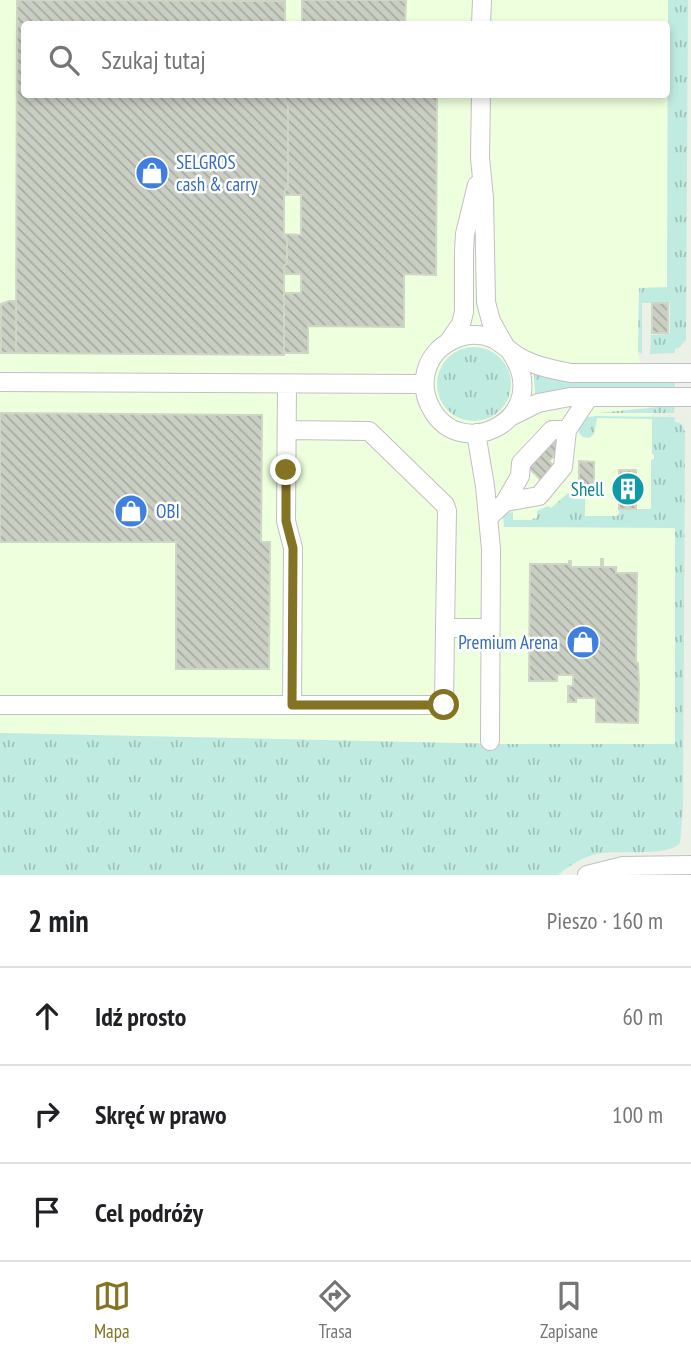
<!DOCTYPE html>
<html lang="pl">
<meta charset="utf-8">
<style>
body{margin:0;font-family:"PT Sans Narrow",sans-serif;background:#f6f6f6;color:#202124}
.stop{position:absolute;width:21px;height:21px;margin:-16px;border:5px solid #837323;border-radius:50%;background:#fff}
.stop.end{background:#837323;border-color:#fff;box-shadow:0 2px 7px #0008}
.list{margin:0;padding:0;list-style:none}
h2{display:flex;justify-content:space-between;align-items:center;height:91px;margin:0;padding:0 28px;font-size:30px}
h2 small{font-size:23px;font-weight:400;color:#757577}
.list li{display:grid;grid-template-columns:46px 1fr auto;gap:21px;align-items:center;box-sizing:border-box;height:98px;padding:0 28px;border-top:2px solid #e0e0e0}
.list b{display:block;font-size:26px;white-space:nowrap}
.list em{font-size:23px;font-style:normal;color:#757577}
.icon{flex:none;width:38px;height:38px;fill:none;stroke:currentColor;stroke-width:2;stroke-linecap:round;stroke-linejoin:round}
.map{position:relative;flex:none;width:691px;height:875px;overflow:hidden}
.search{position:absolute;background:#fff;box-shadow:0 4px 10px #0003;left:21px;right:21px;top:21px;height:77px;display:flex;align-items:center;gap:18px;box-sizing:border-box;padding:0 24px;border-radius:7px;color:#757577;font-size:26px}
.sheet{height:385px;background:#fff}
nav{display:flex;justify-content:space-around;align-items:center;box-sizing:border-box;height:98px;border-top:2px solid #e0e0e0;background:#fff;font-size:19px;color:#757577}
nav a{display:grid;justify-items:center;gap:4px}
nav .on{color:#837323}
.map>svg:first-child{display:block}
.commercial{fill:#edffdd;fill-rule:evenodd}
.grass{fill:url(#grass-tufts)}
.building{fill:url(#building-back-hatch);stroke:#ced7c3;stroke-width:2}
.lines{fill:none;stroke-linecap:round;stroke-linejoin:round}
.minor-casing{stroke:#c2bfc7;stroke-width:20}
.minor{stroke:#fff;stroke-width:18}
.route{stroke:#837323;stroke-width:9}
.labels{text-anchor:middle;stroke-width:5;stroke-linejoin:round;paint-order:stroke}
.shop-label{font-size:19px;fill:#366cbe;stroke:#fff;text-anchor:start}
.culture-label{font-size:19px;fill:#0d838f;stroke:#fff;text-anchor:end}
</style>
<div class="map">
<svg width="691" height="875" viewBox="0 0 691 875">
<defs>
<pattern id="grass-tufts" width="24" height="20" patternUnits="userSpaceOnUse" patternTransform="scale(1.75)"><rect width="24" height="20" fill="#c0ebe0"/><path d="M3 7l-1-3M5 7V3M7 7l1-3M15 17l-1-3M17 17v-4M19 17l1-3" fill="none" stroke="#9fc2b9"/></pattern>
<pattern id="building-back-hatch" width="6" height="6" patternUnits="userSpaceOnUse" patternTransform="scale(1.75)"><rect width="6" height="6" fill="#cacfc4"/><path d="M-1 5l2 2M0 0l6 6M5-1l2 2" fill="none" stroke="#a7aba3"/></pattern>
</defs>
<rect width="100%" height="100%" fill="#ebf1e6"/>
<!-- commercial -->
<path class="commercial" d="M0 0H668L667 288H639L638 352 676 528 675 744H502L0 733ZM24 24H666V94H24Z"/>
<!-- grass -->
<path class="grass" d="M668 0H688L686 340 680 347 675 349V353L650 354 651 335 670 334V303H642V354L638 352 639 288 667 287Z
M437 384a37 37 0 1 1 74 0a37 37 0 1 1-74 0Z
M534 372 563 380 577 382H675V388H574L535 395Z
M670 406H675L674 413H597Z
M596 416 675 417 674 421 682 424 685 432 683 807 680 843C668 857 620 850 601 853 585 855 570 865 558 875H0V733L502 744H675V528L504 527 503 516 506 513 513 512V520H532V519L537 518V511L548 506 551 508 568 493 575 499H585V516H617L619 514V509H651V460L654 459V455L652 454V419L597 418 594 434 589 438 583 437 579 433 578 427 587 417Z"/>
<!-- building -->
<path class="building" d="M17 0 285 1V24H24V94H285V102L288 106V187L285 190 284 195V236L287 239V263L284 266V355L16 353Z
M302 0H406L405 24H302Z
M285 94H437L436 275 404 274V327L308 326V353H284V293H301V274H284V266L287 263V239L284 234 301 235V195H284L285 190 288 187V106L285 102Z
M9 301H16V353H1V304Z
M652 303H668V333H652Z
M0 413 262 415 261 542H270L269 669H176V542H0Z
M551 437 563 448 549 461 561 473 547 486 524 463Z
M579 461 594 462V497H579Z
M619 470H636V509H619Z
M601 559H603V567H616V573H637L636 663H638L639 685 638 723 596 722V698H576V702H568V686H573V675H557V681H529L530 564H569V561H571V567H601Z"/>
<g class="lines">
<defs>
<path id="minor" d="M481 24 482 0
M481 94 480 158 484 198 486 302 491 321 505 346
M449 341 461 324 464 312V251L465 234 477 185
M510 351C556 416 462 466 431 408 425 397 423 384 426 372 433 343 467 327 494 339 505 345 513 355 525 360 539 367 555 370 571 373H691
M0 382 424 384
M287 384 286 521 293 548 292 705
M512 416 538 403 570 397H691
M287 430 369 431 445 505 447 511 445 628
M476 433 485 486 491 549 490 741
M505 502 520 476 521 463 552 430H567
M489 517 505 502 539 496 563 467 567 430 589 397
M0 705H444L445 628H490
M587 875 623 866 691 865"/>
</defs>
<!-- minor casing -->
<use href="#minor" class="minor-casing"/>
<!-- minor -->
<use href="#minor" class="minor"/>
</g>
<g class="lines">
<!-- route -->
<path class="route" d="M286 470V521L293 548 292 705H444"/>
</g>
<!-- icons -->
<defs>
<symbol id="shop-disc" viewBox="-11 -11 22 22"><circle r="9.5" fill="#3f7fe0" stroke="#fff"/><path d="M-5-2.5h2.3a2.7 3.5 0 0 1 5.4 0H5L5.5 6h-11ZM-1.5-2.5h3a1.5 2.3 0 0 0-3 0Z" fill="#fff"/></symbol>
<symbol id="building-disc" viewBox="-11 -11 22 22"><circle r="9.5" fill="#0f9aa8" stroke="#fff"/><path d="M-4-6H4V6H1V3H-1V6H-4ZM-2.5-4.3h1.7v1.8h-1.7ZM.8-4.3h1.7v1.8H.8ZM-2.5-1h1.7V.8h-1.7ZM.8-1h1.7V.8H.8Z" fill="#fff"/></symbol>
</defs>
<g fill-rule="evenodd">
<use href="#shop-disc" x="133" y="154" width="38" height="38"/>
<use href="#building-disc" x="609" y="470" width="38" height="38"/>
<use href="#shop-disc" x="112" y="492" width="38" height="38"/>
<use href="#shop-disc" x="564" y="623" width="38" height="38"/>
</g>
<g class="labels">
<!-- shop labels -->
<g class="shop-label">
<text x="176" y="169">SELGROS<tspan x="176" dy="22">cash &amp; carry</tspan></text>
<text x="156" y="518">OBI</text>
<text x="558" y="649" text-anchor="end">Premium Arena</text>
</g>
<!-- culture labels -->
<g class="culture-label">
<text x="604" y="496">Shell</text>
</g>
</g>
</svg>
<div class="stop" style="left:444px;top:705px"></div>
<div class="stop end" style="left:286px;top:470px"></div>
<div class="search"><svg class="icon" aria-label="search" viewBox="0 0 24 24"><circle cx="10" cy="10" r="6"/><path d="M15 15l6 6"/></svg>Szukaj tutaj</div>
</div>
<section class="sheet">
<h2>2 min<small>Pieszo · 160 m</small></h2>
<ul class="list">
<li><svg class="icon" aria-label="ahead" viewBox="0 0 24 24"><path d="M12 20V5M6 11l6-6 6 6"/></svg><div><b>Idź prosto</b></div><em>60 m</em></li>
<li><svg class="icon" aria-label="right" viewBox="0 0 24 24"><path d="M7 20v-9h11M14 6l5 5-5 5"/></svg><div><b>Skręć w prawo</b></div><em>100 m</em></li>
<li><svg class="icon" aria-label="arrive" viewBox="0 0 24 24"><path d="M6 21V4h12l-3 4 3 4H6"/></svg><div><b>Cel podróży</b></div></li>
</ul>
</section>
<nav>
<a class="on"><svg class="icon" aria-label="map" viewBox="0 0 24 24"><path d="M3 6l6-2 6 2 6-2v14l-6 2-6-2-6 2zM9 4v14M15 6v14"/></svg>Mapa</a>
<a><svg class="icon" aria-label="directions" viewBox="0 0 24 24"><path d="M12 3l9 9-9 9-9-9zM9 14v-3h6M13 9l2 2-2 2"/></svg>Trasa</a>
<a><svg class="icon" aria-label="saved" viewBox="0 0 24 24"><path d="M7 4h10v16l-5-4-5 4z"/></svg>Zapisane</a>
</nav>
